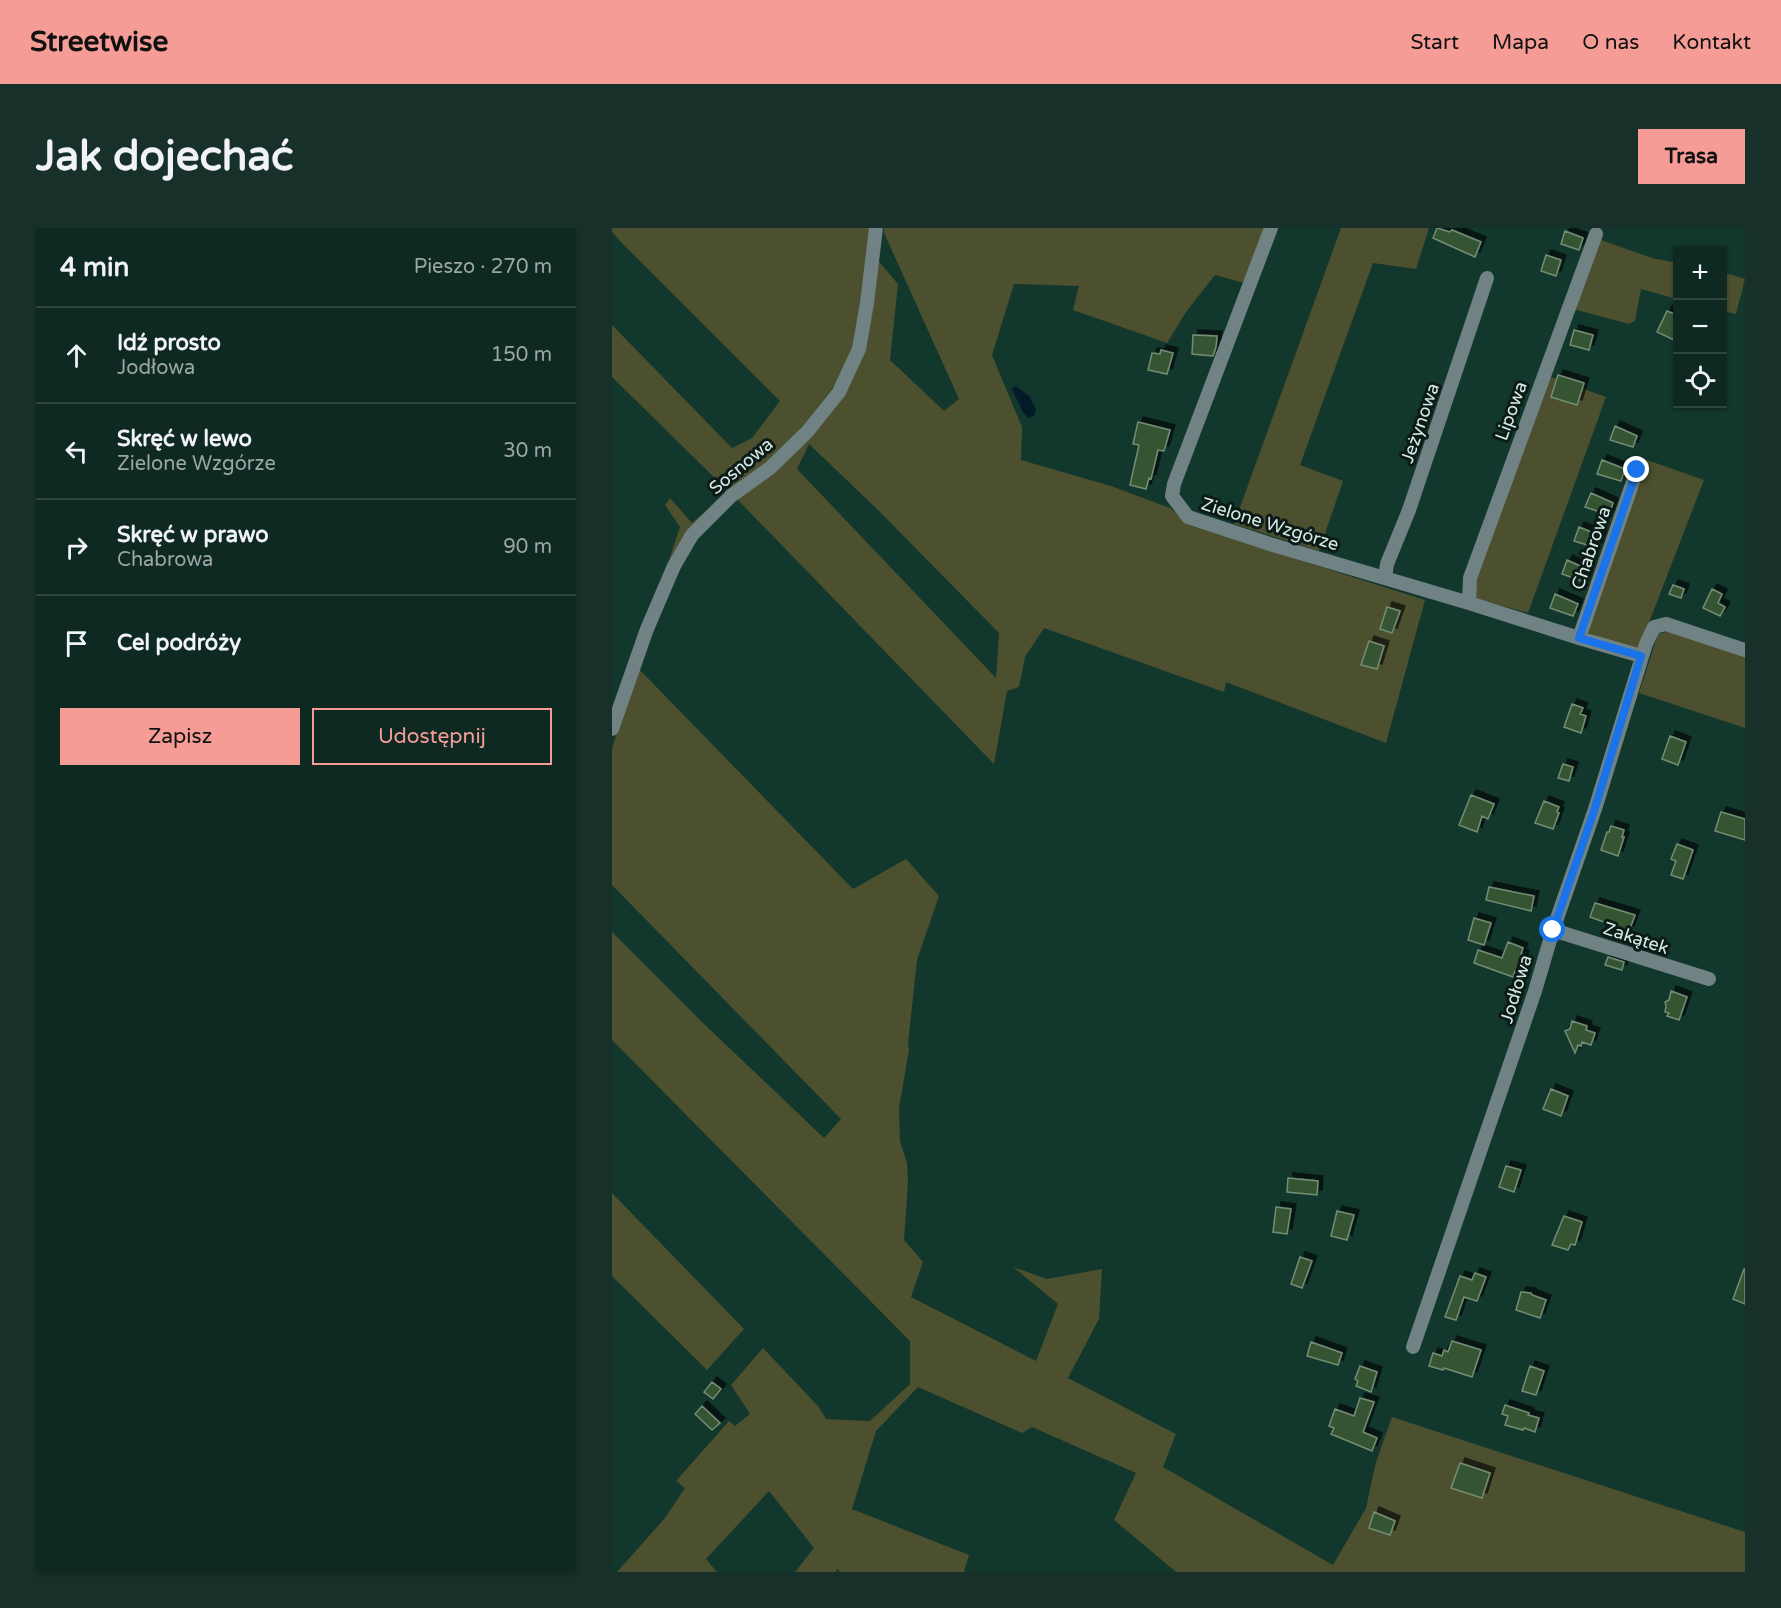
<!DOCTYPE html>
<html lang="pl">
<meta charset="utf-8">
<style>
body{margin:0;font-family:"Varela Round",sans-serif;background:#17312a;color:#f1f3f6}
.controls{position:absolute;right:18px;top:18px;display:grid;overflow:hidden;border-radius:0px;box-shadow:0 2px 4px #0004}
.controls button{width:54px;height:54px;display:grid;place-items:center;padding:0;border:0;border-bottom:2px solid #2e4540;background:#0e2922;color:#f1f3f6;font:30px sans-serif}
.stop{position:absolute;width:18px;height:18px;margin:-14px;border:4px solid #1a73e8;border-radius:50%;background:#fff}
.stop.end{background:#1a73e8;border-color:#fff;box-shadow:0 2px 6px #0008}
.list{margin:0;padding:0;list-style:none}
h2{display:flex;justify-content:space-between;align-items:center;height:78px;margin:0;padding:0 24px;font-size:26px}
h2 small{font-size:20px;font-weight:400;color:#9ba6a5}
.list li{display:grid;grid-template-columns:39px 1fr auto;gap:18px;align-items:center;box-sizing:border-box;height:96px;padding:0 24px;border-top:2px solid #2e4540}
.list b{display:block;font-size:22px;white-space:nowrap}
.list p{margin:0;font-size:20px;white-space:nowrap;color:#9ba6a5}
.list em{font-size:20px;font-style:normal;color:#9ba6a5}
.actions{display:flex;gap:12px;padding:18px 24px}
.actions a{flex:1;padding:14px 0;border:2px solid #f59c96;border-radius:0px;text-align:center;font-size:21px;color:#f59c96}
.actions .main{background:#f59c96;color:#111}
.icon{flex:none;width:33px;height:33px;fill:none;stroke:currentColor;stroke-width:2;stroke-linecap:round;stroke-linejoin:round}
.map{position:relative;flex:none;width:1133px;height:1344px;overflow:hidden;border-radius:0px}
header{display:flex;align-items:center;gap:36px;box-sizing:border-box;height:84px;padding:0 30px;background:#f59c96;color:#111}
header strong{font-size:28px}
nav{display:flex;gap:33px;margin-inline-start:auto;font-size:21px}
.intro{display:flex;align-items:center;justify-content:space-between;box-sizing:border-box;height:144px;padding:0 36px}
h1{margin:0;font-size:42px}
.button{padding:15px 27px;border-radius:0px;background:#f59c96;color:#111;font-size:21px;font-weight:700}
main{display:flex;gap:36px;padding:0 36px}
aside{flex:1;background:#0e2922;border-radius:0px;box-shadow:0 2px 4px #0004}
.map>svg:first-child{display:block}
.green{fill:#4c502f;fill-rule:evenodd}
.water{fill:#031b28}
.building{fill:#345433;stroke:#758c74;stroke-width:1.5;filter:url(#shadow)}
.lines{fill:none;stroke-linecap:round;stroke-linejoin:round}
.minor{stroke:#708283;stroke-width:14}
.route{stroke:#1a73e8;stroke-width:8}
.labels{text-anchor:middle;stroke-width:6;stroke-linejoin:round;paint-order:stroke}
.street-label{font-size:18px;fill:#d7ebe5;stroke:#0c1b17}
</style>
<header>
<strong>Streetwise</strong>
<nav><a>Start</a><a>Mapa</a><a>O nas</a><a>Kontakt</a></nav>
</header>
<div class="intro"><h1>Jak dojechać</h1><a class="button">Trasa</a></div>
<main>
<aside>
<h2>4 min<small>Pieszo · 270 m</small></h2>
<ul class="list">
<li><svg class="icon" aria-label="ahead" viewBox="0 0 24 24"><path d="M12 20V5M6 11l6-6 6 6"/></svg><div><b>Idź prosto</b><p>Jodłowa</p></div><em>150 m</em></li>
<li><svg class="icon" aria-label="left" viewBox="0 0 24 24"><path d="M17 20v-9H6M10 6l-5 5 5 5"/></svg><div><b>Skręć w lewo</b><p>Zielone Wzgórze</p></div><em>30 m</em></li>
<li><svg class="icon" aria-label="right" viewBox="0 0 24 24"><path d="M7 20v-9h11M14 6l5 5-5 5"/></svg><div><b>Skręć w prawo</b><p>Chabrowa</p></div><em>90 m</em></li>
<li><svg class="icon" aria-label="arrive" viewBox="0 0 24 24"><path d="M6 21V4h12l-3 4 3 4H6"/></svg><div><b>Cel podróży</b></div></li>
</ul>
<div class="actions"><a class="main">Zapisz</a><a>Udostępnij</a></div>
</aside>
<div class="map">
<svg width="1133" height="1344" viewBox="0 0 1133 1344">
<defs>
<filter id="shadow"><feDropShadow dx="5" dy="-5" stdDeviation="0" flood-color="#0009"/></filter>
</defs>
<rect width="100%" height="100%" fill="#12372d"/>
<!-- green -->
<path class="green" d="M0 0H259L245 117 232 145 192 197 160 233 118 266 57 343 58 329 68 299 53 277 58 270 80 295 116 263 0 149V97L120 220 140 210 168 173 9 14 0 4Z
M272 0H652L632 55 603 47 574 84 555 115 461 82 467 58 402 56 380 127 410 199 409 232 499 258 558 280 577 297 813 372 774 515 614 454 612 464 432 400 413 429 407 459 395 463 382 536 123 269 234 158 265 31 286 56 278 132 332 183 347 171 272 5ZM197 216 266 282 387 405 384 450 185 241Z
M729 0H817L804 41 761 35 688 237 731 253 707 323 622 296Z
M986 11 1040 30 1065 35V71L1029 61 1023 93 1017 96 961 81Z
M1111 44 1133 51 1124 86 1111 83Z
M936 148 994 169 916 385 863 370 862 351Z
M1035 232 1092 252 1026 423 976 405 975 394Z
M1062 402 1133 425V500L1027 465 1046 406Z
M25 439 241 661 294 631 327 668 305 732 296 815 297 822 287 880 288 913 295 935 296 954 292 1012 311 1034 299 1069 424 1133 446 1076 401 1039 435 1051 490 1041 487 1091 456 1150 564 1206 551 1239 721 1337 754 1280 764 1234 780 1189 1133 1304V1344H564L502 1292 524 1245 420 1199 410 1205 306 1159 264 1203 240 1281 357 1327 352 1344H228L225 1341 224 1344H183L202 1320 157 1263 94 1331 105 1344H5L53 1290 73 1260 64 1253 117 1193 123 1198 138 1186 119 1157 151 1120 206 1178 214 1191 258 1193 298 1156V1113L0 812V704L90 794 212 910 229 891 0 657V521Z
M0 965 132 1101 95 1142 0 1048Z"/>
<!-- water -->
<path class="water" d="M404 158 417 168 424 181 422 188 416 190 411 184 400 161Z"/>
<!-- building -->
<path class="building" d="M825 0 838 4 840 2 869 14 863 29 821 10Z
M953 3 971 10 967 22 949 16Z
M934 27 949 32 944 48 929 43Z
M1055 83 1065 87V103L1062 112 1045 104Z
M962 102 981 107 977 122 958 117Z
M581 107 605 108 604 119 601 128 580 126Z
M549 122 561 125 555 146 536 142 540 125 548 126Z
M946 147 972 155 965 177 939 169Z
M526 194 558 202 552 223 546 222 539 251 537 250 534 261 518 257 527 217 521 216Z
M1003 198 1025 208 1021 219 998 212Z
M990 232 1013 241 1009 253 985 246Z
M979 265 1001 275 997 287 973 279Z
M967 299 989 308 985 320 962 313Z
M955 332 977 342 973 354 950 346Z
M1061 357 1072 361 1069 370 1057 366Z
M1100 361 1110 366 1106 375 1113 379 1108 388 1091 380Z
M943 366 966 376 961 388 938 380Z
M775 379 788 383 780 405 768 401Z
M757 413 772 418 765 441 749 437Z
M960 476 971 480 968 486 974 488 969 505 952 499Z
M1058 508 1074 514 1066 537 1050 531Z
M951 536 961 539 957 553 946 550Z
M859 567 882 576 876 591 870 588 865 604 847 597Z
M932 573 947 579 945 584 947 585 941 601 923 595Z
M1109 584 1133 591V612L1103 603Z
M999 598 1012 602 1010 609H1012L1006 628 989 622 995 604H997Z
M1065 616 1081 622 1071 651 1059 647 1064 633 1059 631Z
M877 659 922 668 919 683 874 672Z
M983 675 1023 687 1017 703 978 689Z
M862 690 879 695 872 717 856 712Z
M896 714 911 720 909 726 912 727 906 744 903 743 901 749 862 735 866 722 890 730Z
M996 729 1012 734 1010 742 993 737Z
M1059 763 1075 769 1067 792 1055 788 1057 785 1053 784 1054 778 1053 774 1057 772Z
M960 793 975 798 974 802 983 805 979 817 970 814 969 818 966 817 963 825 953 803 958 801Z
M939 861 956 868 949 888 931 881Z
M894 938 909 942 902 964 887 959Z
M676 950 706 953 705 967 675 964Z
M664 979 679 981 675 1006 661 1004Z
M725 983 742 987 735 1012 719 1008Z
M952 988 970 994 963 1017 959 1016 956 1022 940 1017Z
M688 1029 700 1033 690 1060 679 1056Z
M1132 1041H1133V1076L1121 1071Z
M863 1045 874 1049 865 1073 852 1069 844 1092 833 1089 848 1048 860 1052Z
M909 1064 919 1065 920 1067 934 1072 928 1090 904 1082Z
M840 1113 869 1122 860 1149 832 1140 831 1142 817 1138 821 1125 830 1128 832 1122 836 1124Z
M699 1114 730 1125 726 1137 695 1128Z
M748 1138 765 1144 759 1164 744 1158 746 1153 743 1151Z
M918 1138 932 1143 924 1167 910 1163Z
M100 1154 109 1161 101 1171 92 1164Z
M748 1170 762 1174 751 1204 765 1210 760 1223 719 1206 722 1200 717 1198 723 1181 742 1188Z
M893 1177 917 1185 916 1187 927 1190 923 1204 912 1200 911 1202 893 1197 896 1188 890 1186Z
M90 1178 108 1195 100 1202 83 1186Z
M848 1235 878 1245 870 1270 839 1260Z
M762 1284 783 1293 778 1307 757 1300Z"/>
<g class="lines">
<!-- minor -->
<path class="minor" d="M659 0 562 256 560 268 576 289 661 317 857 375 967 410 1029 428
M773 350 775 336 797 282 875 50
M857 375 858 350 984 6
M967 410 1025 242
M0 501 35 401 62 338 80 307 119 268 158 240 195 204 227 164 247 121 255 75 264 0
M941 702 1097 751
M801 1119 923 763 941 702 983 581 1034 416 1042 399 1054 396 1133 422"/>
</g>
<g class="lines">
<!-- route -->
<path class="route" d="M941 702 983 580 1029 428 967 410 1025 242"/>
</g>
<g class="labels">
<!-- street labels -->
<g class="street-label">
<text transform="translate(899 183) rotate(-70)" y="6">Lipowa</text>
<text transform="translate(808 195) rotate(-71)" y="6">Jeżynowa</text>
<text transform="translate(129 238) rotate(-40)" y="6">Sosnowa</text>
<text transform="translate(658 296) rotate(17)" y="6">Zielone Wzgórze</text>
<text transform="translate(979 320) rotate(-71)" y="6">Chabrowa</text>
<text transform="translate(1024 710) rotate(18)" y="6">Zakątek</text>
<text transform="translate(904 761) rotate(-73)" y="6">Jodłowa</text>
</g>
</g>
</svg>
<div class="controls">
<button>+</button>
<button>−</button>
<button><svg class="icon" aria-label="locate" viewBox="0 0 24 24"><circle cx="12" cy="12" r="6"/><path d="M12 2v4M12 18v4M2 12h4M18 12h4"/></svg></button>
</div>
<div class="stop" style="left:941px;top:702px"></div>
<div class="stop end" style="left:1025px;top:242px"></div>
</div>
</main>
